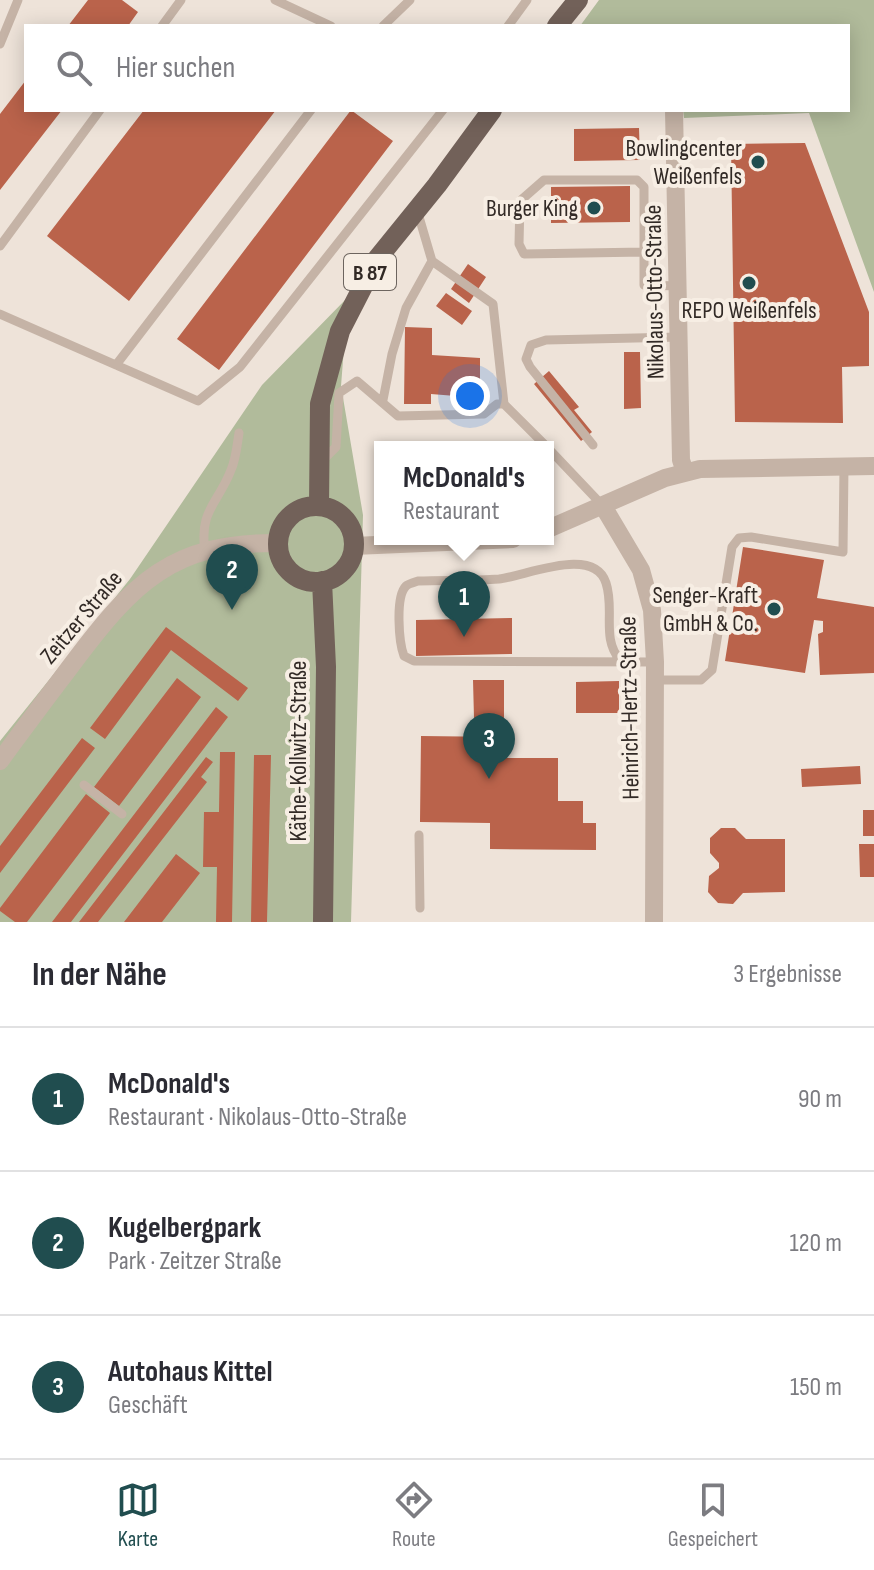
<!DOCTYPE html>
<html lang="de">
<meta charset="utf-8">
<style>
body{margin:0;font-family:"Sofia Sans Condensed",sans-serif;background:#f2f2f3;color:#2b2b33}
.you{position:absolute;left:470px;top:396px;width:28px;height:28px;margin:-20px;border:6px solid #fff;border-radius:50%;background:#1a73e8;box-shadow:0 0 0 12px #1a73e833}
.badge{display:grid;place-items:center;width:52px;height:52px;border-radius:50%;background:#204d4f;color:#fff;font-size:26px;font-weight:700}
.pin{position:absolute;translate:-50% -66px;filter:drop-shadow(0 2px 4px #0008)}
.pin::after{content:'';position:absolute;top:42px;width:28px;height:24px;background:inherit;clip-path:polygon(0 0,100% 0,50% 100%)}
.popup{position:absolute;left:374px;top:441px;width:180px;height:104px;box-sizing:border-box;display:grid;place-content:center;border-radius:0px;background:#fff;filter:drop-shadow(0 2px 6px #0005);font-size:26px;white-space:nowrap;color:#7c7c81}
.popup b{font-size:30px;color:#2b2b33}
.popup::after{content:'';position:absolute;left:50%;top:100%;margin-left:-16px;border:16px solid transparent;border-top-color:#fff}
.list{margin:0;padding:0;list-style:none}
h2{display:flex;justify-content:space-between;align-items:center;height:104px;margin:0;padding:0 32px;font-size:34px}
h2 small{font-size:26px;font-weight:400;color:#7c7c81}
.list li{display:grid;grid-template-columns:52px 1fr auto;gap:24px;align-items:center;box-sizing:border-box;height:144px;padding:0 32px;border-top:2px solid #e1e1e2}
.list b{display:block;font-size:30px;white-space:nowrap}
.list p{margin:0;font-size:26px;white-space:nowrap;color:#7c7c81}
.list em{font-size:26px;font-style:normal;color:#7c7c81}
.icon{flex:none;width:44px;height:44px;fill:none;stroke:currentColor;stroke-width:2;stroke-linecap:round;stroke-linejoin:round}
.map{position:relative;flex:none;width:874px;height:922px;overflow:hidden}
.search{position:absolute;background:#fff;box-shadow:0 4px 20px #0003;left:24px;right:24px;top:24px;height:88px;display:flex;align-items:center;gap:20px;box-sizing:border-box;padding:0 28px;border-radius:0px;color:#7c7c81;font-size:30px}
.sheet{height:536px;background:#fff}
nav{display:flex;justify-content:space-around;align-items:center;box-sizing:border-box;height:112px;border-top:2px solid #e1e1e2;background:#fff;font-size:22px;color:#7c7c81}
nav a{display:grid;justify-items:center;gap:4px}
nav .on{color:#204d4f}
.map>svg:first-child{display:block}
.green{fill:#b1bb9b}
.building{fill:#ba634b}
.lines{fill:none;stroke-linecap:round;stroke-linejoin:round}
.lane{stroke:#c5b3a6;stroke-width:9}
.street{stroke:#c5b3a6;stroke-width:18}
.primary{stroke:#726159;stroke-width:20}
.poi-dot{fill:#204d4f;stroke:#f7eee4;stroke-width:3}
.labels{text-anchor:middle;stroke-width:8;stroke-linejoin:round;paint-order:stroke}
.shield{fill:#f7eee4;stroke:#6d655f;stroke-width:2}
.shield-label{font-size:22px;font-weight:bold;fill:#322a26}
.poi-label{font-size:24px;fill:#322a26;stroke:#f7eee4;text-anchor:end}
.street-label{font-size:24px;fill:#322a26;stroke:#f7eee4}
</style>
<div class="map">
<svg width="874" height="922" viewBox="0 0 874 922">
<rect width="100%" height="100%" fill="#eee3d9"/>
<!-- green -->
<path class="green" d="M599 0H874V292L809 113 684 118 683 110H848V26H580Z
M348 297 341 386 363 515 351 922H0V741L130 579 262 385Z"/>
<!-- building -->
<path class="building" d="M88 0H122L138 12 128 26H68Z
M26 80V110H62L0 190V114Z
M144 110H276L129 301 47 236Z
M351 110 393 141 219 370 177 339Z
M639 128 640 160 574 161V129Z
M805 143 869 312V366L842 367 843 423 735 422 731 144Z
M630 186V222L551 223V187Z
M468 264 486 277 469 303 451 289Z
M446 293 472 311 462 325 436 306Z
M405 327 432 328V355L480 358V398L431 394V404H404Z
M624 352H640L641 408 624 409Z
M549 371 579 407 574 410 592 432 581 441 534 384Z
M430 444H468V447H430Z
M743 547 824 560 817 598 874 607V673L820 675 818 634 823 632V621L814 620 805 673 725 661Z
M512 618V654L416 656V620Z
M166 627 248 688 238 701 171 650 105 739 90 728Z
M177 678 201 697 119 806 94 787Z
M473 680H504V718H474Z
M619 681V713H576V682Z
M216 707 228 717 71 922H52Z
M421 736 504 737V758H558V801H583V823H596V850L490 849V823L420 822Z
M82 738 95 748 0 873V846Z
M220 752H235L232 922H216L217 867H203L204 812H219Z
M254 755H271L267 922H251Z
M206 757 213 762 201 777 207 782 98 922H79Z
M860 766 861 784 802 787 801 769Z
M86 794 110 813 27 922H15L0 911V908Z
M863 810H874V836H863Z
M721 828H735L746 839H785V892L743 893 733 904 718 903 708 892 709 876 719 868V863L710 853V838Z
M859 844H874V877H860Z
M176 854 200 873 162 922H124Z"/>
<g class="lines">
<!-- lane -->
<path class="lane" d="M275 0 331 26
M162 26 181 0
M383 26 410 0
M508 26 527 0
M0 44 18 0
M417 210 432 261 493 304 504 404 547 447
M0 246 100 110
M644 252 524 254 519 244 520 201 544 180H637L644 187V285L678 286
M0 314 198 401 240 367 443 110
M116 365 311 110
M383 400 392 354 406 308 432 261
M593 445 530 367 526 359 531 345 546 340 680 337
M548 448 603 506
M322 461 336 447 339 393 357 381 398 416 484 414 497 404H504
M205 551C199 510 218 504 231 470 236 459 237 445 239 433
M620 660C601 638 615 610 606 583 594 545 526 576 499 579 472 581 445 580 418 581 415 582 408 584 406 586 395 597 399 643 404 656L414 661 655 662
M653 680H701L712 670 732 547 739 538 751 537 843 552 844 466
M84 785 122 814
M419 835 420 908"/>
<!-- street -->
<path class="street" d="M674 110 681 460 685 472
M603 506 641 570 652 610 655 662 654 922
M548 529 665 478 700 469 874 466
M354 546 513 539
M0 761C24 728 49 695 73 663 133 583 172 542 278 543"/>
<!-- primary -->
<path class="primary" d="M557 26 578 0
M319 506 320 404 340 331 377 259 437 185 492 110
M278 544a38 38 0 1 1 76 0a38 38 0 1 1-76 0Z
M322 581 326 667 323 922"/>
</g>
<!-- markers -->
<g class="poi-dot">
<circle cx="758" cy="162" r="8"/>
<circle cx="594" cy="208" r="8"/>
<circle cx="749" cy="283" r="8"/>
<circle cx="774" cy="609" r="8"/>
</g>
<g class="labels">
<!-- shield labels -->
<rect class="shield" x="344" y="254" width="52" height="36" rx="6"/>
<g class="shield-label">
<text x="370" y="280">B 87</text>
</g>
<!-- poi labels -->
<g class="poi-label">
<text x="742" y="156">Bowlingcenter<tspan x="742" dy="28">Weißenfels</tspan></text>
<text x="578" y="216">Burger King</text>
<text x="749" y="318" text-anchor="middle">REPO Weißenfels</text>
<text x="758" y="603">Senger-Kraft<tspan x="758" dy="28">GmbH &amp; Co.</tspan></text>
</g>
<!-- street labels -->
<g class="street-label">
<text transform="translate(654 292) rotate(-91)" y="8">Nikolaus-Otto-Straße</text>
<text transform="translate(81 617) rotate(-50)" y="8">Zeitzer Straße</text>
<text transform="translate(629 708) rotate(-91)" y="8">Heinrich-Hertz-Straße</text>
<text transform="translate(298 751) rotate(-90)" y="8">Käthe-Kollwitz-Straße</text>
</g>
</g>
</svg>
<div class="you"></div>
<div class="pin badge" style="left:464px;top:637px">1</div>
<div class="popup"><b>McDonald's</b>Restaurant</div>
<div class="pin badge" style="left:232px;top:610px">2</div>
<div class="pin badge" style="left:489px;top:779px">3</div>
<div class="search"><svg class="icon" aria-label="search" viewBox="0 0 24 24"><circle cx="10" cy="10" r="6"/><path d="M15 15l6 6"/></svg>Hier suchen</div>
</div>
<section class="sheet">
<h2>In der Nähe<small>3 Ergebnisse</small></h2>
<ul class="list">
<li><span class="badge">1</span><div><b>McDonald's</b><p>Restaurant · Nikolaus-Otto-Straße</p></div><em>90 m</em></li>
<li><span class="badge">2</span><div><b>Kugelbergpark</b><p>Park · Zeitzer Straße</p></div><em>120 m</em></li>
<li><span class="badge">3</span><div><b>Autohaus Kittel</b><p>Geschäft</p></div><em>150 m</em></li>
</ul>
</section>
<nav>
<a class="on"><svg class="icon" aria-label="map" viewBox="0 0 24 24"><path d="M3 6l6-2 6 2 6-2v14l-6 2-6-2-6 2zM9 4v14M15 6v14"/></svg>Karte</a>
<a><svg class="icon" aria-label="directions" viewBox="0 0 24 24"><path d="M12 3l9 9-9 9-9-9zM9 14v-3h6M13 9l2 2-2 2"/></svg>Route</a>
<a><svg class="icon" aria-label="saved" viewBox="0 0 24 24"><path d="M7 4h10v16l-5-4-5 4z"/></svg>Gespeichert</a>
</nav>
